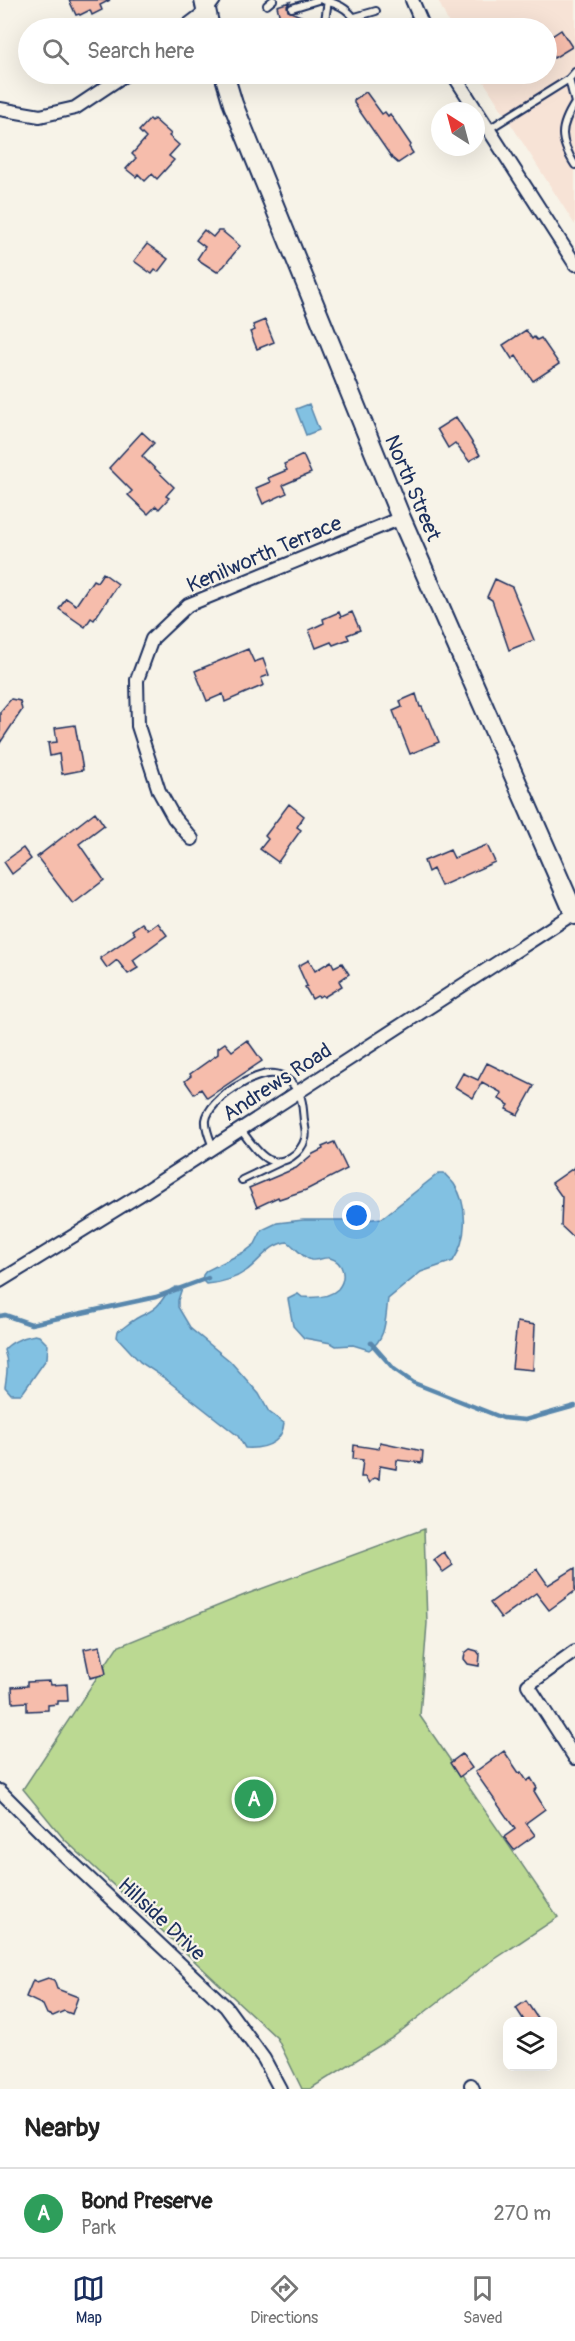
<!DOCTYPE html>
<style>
body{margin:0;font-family:Pangolin,sans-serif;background:#f6f6f6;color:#222}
.controls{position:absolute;right:18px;bottom:18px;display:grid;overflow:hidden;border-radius:12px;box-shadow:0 6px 24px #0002}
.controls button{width:54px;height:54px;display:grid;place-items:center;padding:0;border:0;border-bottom:2px solid #e0e0e0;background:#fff;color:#222;font:30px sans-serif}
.compass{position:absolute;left:431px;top:102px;width:54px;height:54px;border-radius:50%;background:#fff;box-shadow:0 6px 24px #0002;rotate:324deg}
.you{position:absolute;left:357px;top:1216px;width:21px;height:21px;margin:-15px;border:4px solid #fff;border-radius:50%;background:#1a73e8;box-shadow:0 0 0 9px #1a73e833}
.badge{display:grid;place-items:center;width:39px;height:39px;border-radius:50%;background:#1b2f5e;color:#fff;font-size:20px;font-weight:700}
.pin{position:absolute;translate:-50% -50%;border:3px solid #fff;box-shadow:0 2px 6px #0006}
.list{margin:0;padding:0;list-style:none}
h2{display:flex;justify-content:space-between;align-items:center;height:78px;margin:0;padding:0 24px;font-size:26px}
h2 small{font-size:20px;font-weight:400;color:#767676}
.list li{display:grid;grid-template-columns:39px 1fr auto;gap:18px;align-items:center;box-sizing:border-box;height:90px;padding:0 24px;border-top:2px solid #e0e0e0}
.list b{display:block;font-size:22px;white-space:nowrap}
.list p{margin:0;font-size:20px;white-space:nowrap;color:#767676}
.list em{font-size:20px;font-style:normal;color:#767676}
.icon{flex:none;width:33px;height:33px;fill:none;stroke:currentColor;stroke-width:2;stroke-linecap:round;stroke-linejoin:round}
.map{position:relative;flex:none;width:575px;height:2089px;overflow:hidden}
.search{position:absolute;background:#fff;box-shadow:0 6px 24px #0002;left:18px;right:18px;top:18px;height:66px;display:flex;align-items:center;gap:15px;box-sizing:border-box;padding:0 21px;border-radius:33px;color:#767676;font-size:22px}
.sheet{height:168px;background:#fff}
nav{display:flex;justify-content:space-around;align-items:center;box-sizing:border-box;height:84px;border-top:2px solid #e0e0e0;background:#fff;font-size:16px;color:#767676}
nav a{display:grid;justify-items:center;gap:3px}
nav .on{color:#1b2f5e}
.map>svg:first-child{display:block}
.built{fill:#f7e3d6}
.green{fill:#bbd992;stroke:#6b8478;stroke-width:1.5}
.water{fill:#82c1e2;stroke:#5987ad;stroke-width:1.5}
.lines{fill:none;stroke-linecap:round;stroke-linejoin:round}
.stream{stroke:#5987ad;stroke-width:4.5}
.building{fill:#f6bdac;stroke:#1b2f5e;stroke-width:1.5}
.lane-casing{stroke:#1b2f5e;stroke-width:10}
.street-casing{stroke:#1b2f5e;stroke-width:16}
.primary-casing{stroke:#1b2f5e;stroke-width:22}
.lane{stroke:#f7f3e8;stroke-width:6}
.street{stroke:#f7f3e8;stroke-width:12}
.primary{stroke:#f7f3e8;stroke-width:18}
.labels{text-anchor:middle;stroke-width:4.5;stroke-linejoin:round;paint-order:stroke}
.street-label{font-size:21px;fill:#1b2f5e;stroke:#f7f3e8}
</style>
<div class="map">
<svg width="575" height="2089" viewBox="0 0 575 2089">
<rect width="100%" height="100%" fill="#f7f3e8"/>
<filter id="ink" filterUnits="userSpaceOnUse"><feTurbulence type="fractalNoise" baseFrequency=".0167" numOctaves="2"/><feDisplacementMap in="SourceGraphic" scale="12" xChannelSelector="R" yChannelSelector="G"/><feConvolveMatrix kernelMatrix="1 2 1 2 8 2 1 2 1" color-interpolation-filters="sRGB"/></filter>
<g filter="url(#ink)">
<!-- built -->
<path class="built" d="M438 0H575V225L479 74H546V28H451Z"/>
<!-- green -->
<path class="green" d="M424 1529 427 1623 420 1716 558 1917 480 1969 392 2038 310 2089H302L277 2038 64 1839 23 1789 117 1647 247 1594Z"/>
<!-- water -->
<path class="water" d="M309 404 319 430 306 435 296 409Z
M439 1173H444C447 1177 451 1180 454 1184 469 1206 467 1240 453 1261L421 1272 388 1299C385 1319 387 1338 369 1350L353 1345 336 1346 331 1343 304 1338 293 1326 288 1299 298 1294 302 1297C314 1298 329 1298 338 1289 347 1278 344 1262 330 1258 323 1257 318 1261 311 1260 302 1257 296 1248 288 1242 270 1243 260 1261 246 1271 235 1279 220 1283 206 1284L202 1280 203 1275 206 1271 246 1251 255 1244 262 1230 277 1223 303 1220H366L382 1218Z
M176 1287 182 1288 178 1300V1307L191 1329 230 1361 259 1394 269 1412 284 1423C282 1444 264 1449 245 1448L238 1436 163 1377 140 1362 117 1337 118 1331C125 1328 128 1323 134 1320 142 1314 152 1313 159 1304 165 1297 167 1290 176 1287Z
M35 1335 39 1336 48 1345 47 1358 24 1391 21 1394H11L5 1387C7 1373 9 1364 4 1350 11 1341 24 1337 35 1335Z"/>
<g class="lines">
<!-- stream -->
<path class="stream" d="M0 1316 5 1315 31 1324 156 1297 208 1278
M371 1343 394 1369 414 1383 503 1418 525 1420 575 1406"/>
</g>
<!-- building -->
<path class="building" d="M69 0H110L100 5 102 10 92 15 90 10 80 15 79 14 76 15Z
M290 2 287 6 288 11 303 17 316 28H272L280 18 277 6Z
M561 30 572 47 554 58 546 47V40Z
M366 92 382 114 385 112 388 116 390 114 411 145 409 147 413 153 398 163 392 158 354 103V100Z
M150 119 152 121 154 119 171 134 169 136 179 145 169 156 174 160 157 179 152 174 145 181 138 174 136 177 126 169 136 158 132 154 146 138 139 131Z
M204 230 213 237 218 231H222L240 246 224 266 217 272 197 259 205 247 196 240Z
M147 244 168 259 158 272 155 270 152 274 134 261Z
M265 320 274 342 257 349 250 332 255 330 253 325Z
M526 330 532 339 534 337 537 340 541 338 559 364 533 381 516 356 512 359 503 345Z
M456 417 480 455 469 461 455 443 448 448 437 429Z
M142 432 154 443 142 456 174 487 166 496 169 498 159 509 156 506 148 514 128 495 132 491 109 468Z
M303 455 311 473 283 485 287 493 263 504 256 488 270 482 268 478 287 470 284 464Z
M103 573 118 584 94 620 91 618 85 627 59 609 66 598 76 605 93 580 97 582Z
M495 579 512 587 534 640 509 650 492 600 487 597Z
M339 612 341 617 352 612 360 630 347 635 349 639 333 645 331 642 316 648 309 630 324 623 323 619Z
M248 649 254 662 263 659 269 675 261 678 264 685 225 702 223 694 207 701 195 671Z
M416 694 420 707H422L427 718H429L439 742 410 754 393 711 402 707 400 701Z
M11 699 20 701 22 710 0 743V712Z
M75 725 83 770 62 774 59 754 50 756 48 743 57 742 55 728Z
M289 804 304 816 297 827 301 830 278 862 260 849 268 839 265 836Z
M95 812 104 825 79 844 104 880 73 904 37 857Z
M487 845 495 862 441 886 433 869 428 872 424 861 450 850 454 858Z
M23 848 31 859 12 874 4 862Z
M142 923 148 930 158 923 167 935 133 960 138 968 128 974 117 960 107 968 100 958 135 934 132 930Z
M309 960 315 971 331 961 334 967 342 963 349 974 339 981 342 986 324 997 322 995 319 997 317 996 312 999 305 987 307 986 298 966Z
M247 1040 262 1061 207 1098 201 1089 194 1094 185 1081 191 1076 190 1074 218 1054V1048L225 1043 232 1051Z
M487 1063 534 1086 518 1115 506 1109 509 1105 499 1099 502 1093 482 1082 473 1098 455 1087 463 1073 478 1080Z
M334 1142 347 1169 306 1190 279 1199 278 1197 257 1207 249 1188 296 1168 313 1154 323 1149 322 1147Z
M575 1167V1239L561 1226 562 1197 552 1183Z
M517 1322 535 1325 533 1370 512 1368Z
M380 1442 423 1451 422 1463 397 1460 396 1469 380 1466 379 1479 374 1478 369 1483 365 1477H361L363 1460 353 1459 354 1445 379 1449Z
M444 1552 453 1565 443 1572 434 1560Z
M575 1568V1591L549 1610 536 1593 501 1618 490 1603 537 1569 548 1585Z
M100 1646 106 1674 90 1678 84 1649Z
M470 1649 477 1651 480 1655 479 1666 468 1664 464 1659 465 1653Z
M50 1681 51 1685 67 1684 68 1701H58V1704L48 1705V1710L27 1711V1702L13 1703 12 1687 27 1686V1682Z
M504 1751 519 1773 521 1772 527 1781 531 1778 537 1788 534 1791 545 1809 526 1823 535 1835 514 1850 504 1837 515 1829 475 1772Z
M462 1754 472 1768 459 1777 450 1763Z
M48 1978 54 1980 57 1989 78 1997 72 2014 64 2011 53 2016 47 2014 43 2005 26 1997 33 1980 37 1982Z
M526 2001 540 2022H525L516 2008Z"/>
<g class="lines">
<defs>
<path id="lane" d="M322 0C341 4 352 11 360 28
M267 5 273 0
M292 8 318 0
M355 17 376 11
M324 28 328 0
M403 28 419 18
M569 79 575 103
M575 103C559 128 559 139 575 165
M489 129 569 79 575 72
M213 1147C210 1139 205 1129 206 1120 209 1099 255 1071 275 1074 283 1075 293 1083 297 1090 303 1097 303 1112 304 1121 305 1127 307 1133 305 1139 301 1153 284 1166 269 1160 258 1155 248 1139 241 1130
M242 1180 280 1162"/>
<path id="street" d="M412 0 424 28
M184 28 205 12 214 0
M453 74 575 264
M0 109 40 116 75 108 126 74
M192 839 174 818 159 791 138 726 137 680 152 639 188 605 401 518
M0 1281 138 1196 574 913
M575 1651 528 1685 575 1758
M0 1791 60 1851 226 2007 264 2059 280 2089
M471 2085 473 2089"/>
<path id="primary" d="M204 0 210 28
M224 74 233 104 401 518 575 915"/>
</defs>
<!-- lane casing -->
<use href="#lane" class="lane-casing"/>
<!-- street casing -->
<use href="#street" class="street-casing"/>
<!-- primary casing -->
<use href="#primary" class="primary-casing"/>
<!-- lane -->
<use href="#lane" class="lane"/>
<!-- street -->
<use href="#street" class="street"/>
<!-- primary -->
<use href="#primary" class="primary"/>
</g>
</g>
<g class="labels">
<!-- street labels -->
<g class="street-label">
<text transform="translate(413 488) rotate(67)" y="7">North Street</text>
<text transform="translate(264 554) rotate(-23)" y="7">Kenilworth Terrace</text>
<text transform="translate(277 1082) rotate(-33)" y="7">Andrews Road</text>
<text transform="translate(162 1919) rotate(43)" y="7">Hillside Drive</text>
</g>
</g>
</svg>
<div class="controls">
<button><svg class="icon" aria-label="layers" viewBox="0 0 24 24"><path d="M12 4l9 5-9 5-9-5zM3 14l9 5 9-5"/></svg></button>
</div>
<svg class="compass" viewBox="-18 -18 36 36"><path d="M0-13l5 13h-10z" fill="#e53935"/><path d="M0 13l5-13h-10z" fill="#767676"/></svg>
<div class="you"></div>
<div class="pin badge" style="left:254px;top:1799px;background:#2e9e5b">A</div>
<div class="search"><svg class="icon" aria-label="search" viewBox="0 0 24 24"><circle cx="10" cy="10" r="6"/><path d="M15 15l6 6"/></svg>Search here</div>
</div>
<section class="sheet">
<h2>Nearby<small></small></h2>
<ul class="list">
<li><span class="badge" style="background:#2e9e5b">A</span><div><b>Bond Preserve</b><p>Park</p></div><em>270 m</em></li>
</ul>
</section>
<nav>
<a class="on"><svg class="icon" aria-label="map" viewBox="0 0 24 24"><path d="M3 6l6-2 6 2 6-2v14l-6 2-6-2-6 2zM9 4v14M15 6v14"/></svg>Map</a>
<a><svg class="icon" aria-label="directions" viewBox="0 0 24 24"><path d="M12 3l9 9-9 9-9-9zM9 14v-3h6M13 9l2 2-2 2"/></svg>Directions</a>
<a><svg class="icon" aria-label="saved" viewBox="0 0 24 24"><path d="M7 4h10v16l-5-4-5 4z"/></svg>Saved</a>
</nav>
